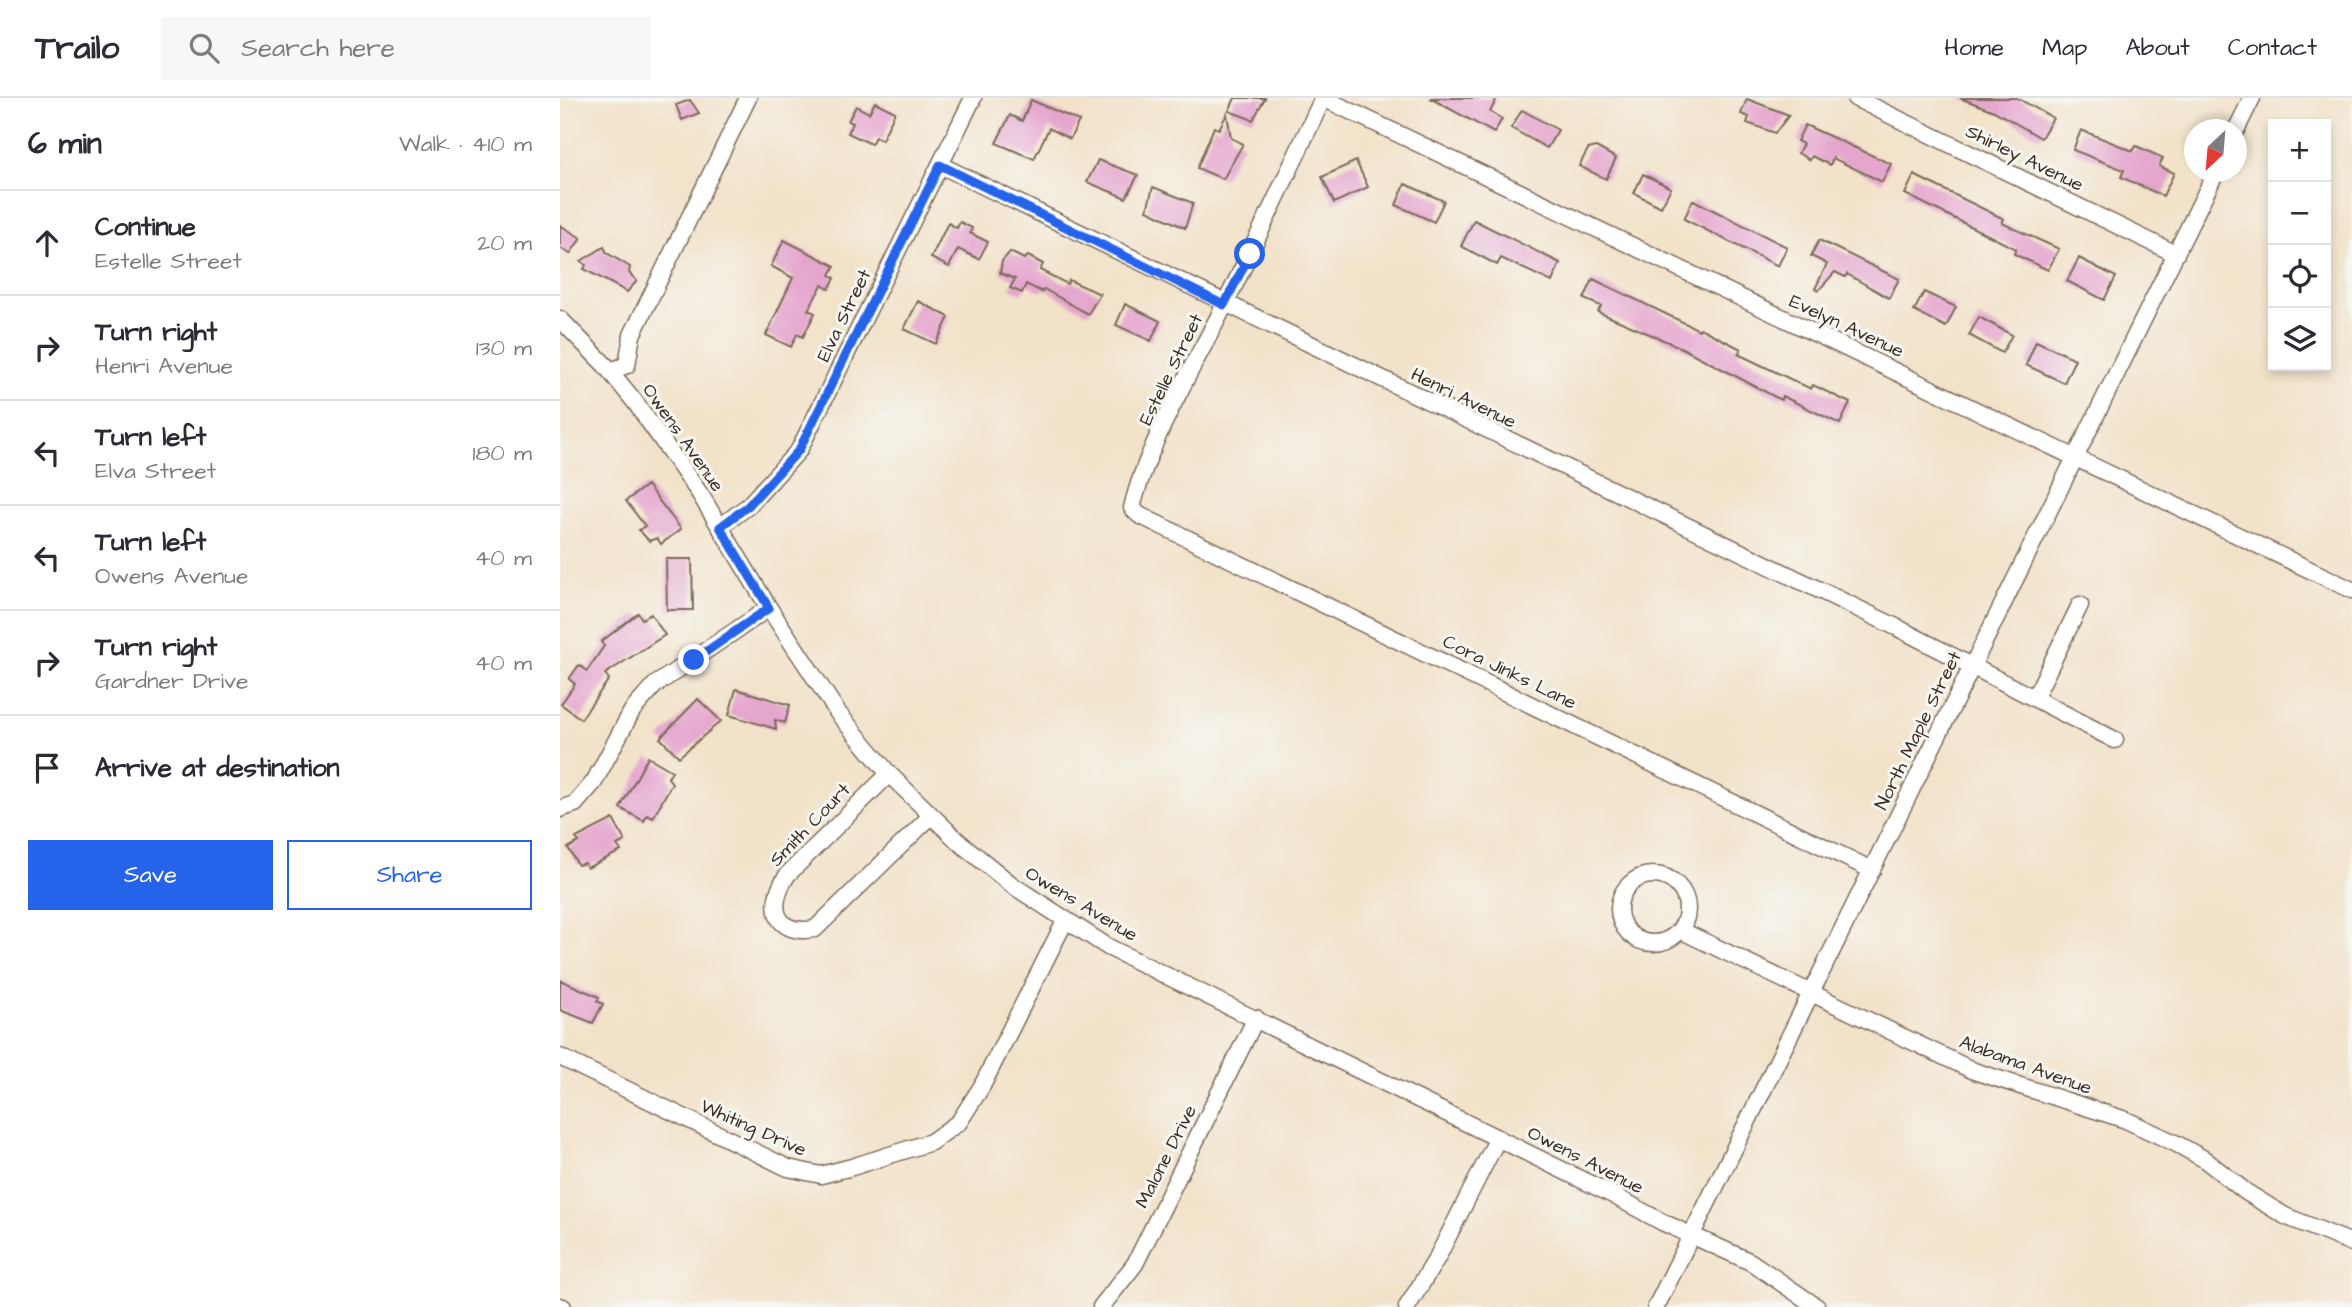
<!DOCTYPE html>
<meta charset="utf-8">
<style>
body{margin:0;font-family:"Architects Daughter",sans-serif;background:#f7f7f7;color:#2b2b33}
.controls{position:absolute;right:21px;top:21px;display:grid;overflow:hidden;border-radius:0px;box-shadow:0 4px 10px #0003}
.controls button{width:63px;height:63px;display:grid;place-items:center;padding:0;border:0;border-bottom:2px solid #e1e1e2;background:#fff;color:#2b2b33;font:35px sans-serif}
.compass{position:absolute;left:1624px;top:21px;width:63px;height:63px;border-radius:50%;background:#fff;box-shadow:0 4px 10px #0003;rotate:206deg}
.stop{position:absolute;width:21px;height:21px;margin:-16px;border:5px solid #2563eb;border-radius:50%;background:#fff}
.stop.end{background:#2563eb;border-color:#fff;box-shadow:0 2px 7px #0008}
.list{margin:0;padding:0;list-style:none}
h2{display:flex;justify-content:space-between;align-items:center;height:91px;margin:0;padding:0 28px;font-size:30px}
h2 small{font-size:23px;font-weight:400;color:#7c7c81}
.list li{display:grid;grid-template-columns:46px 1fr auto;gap:21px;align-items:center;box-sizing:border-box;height:105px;padding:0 28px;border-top:2px solid #e1e1e2}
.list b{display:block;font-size:26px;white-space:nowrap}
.list p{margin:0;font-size:23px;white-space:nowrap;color:#7c7c81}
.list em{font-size:23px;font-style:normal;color:#7c7c81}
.actions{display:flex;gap:14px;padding:21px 28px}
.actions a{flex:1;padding:16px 0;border:2px solid #2563eb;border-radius:0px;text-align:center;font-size:24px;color:#2563eb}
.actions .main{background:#2563eb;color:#fff}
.icon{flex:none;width:38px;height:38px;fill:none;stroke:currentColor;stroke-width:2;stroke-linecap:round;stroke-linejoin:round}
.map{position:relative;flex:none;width:1792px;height:1209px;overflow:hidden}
header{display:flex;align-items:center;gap:42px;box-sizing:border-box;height:98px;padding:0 35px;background:#fff;border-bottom:2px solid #e1e1e2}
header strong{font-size:33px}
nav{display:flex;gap:38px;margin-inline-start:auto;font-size:24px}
.search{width:490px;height:63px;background:#f7f7f7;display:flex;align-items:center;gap:18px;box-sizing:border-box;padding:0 24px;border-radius:0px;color:#7c7c81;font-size:26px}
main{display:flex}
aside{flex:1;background:#fff}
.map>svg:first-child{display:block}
.building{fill:#e5a6ce}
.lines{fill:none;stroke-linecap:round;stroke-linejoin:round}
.minor-casing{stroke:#7b6a5a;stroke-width:19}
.minor{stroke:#fff;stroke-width:16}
.route{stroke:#2563eb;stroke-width:9}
.labels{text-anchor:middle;stroke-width:6;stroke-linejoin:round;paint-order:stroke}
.street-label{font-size:19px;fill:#3b2a1e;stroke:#f6f6f2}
</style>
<header>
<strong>Trailo</strong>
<div class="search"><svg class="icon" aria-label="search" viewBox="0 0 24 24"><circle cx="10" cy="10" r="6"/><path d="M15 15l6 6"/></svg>Search here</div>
<nav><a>Home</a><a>Map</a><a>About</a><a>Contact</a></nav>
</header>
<main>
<aside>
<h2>6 min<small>Walk · 410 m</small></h2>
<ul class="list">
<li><svg class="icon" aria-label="ahead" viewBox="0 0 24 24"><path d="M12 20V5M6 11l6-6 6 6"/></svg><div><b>Continue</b><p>Estelle Street</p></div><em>20 m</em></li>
<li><svg class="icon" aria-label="right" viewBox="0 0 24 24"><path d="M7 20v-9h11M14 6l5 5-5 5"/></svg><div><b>Turn right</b><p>Henri Avenue</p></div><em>130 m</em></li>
<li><svg class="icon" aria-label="left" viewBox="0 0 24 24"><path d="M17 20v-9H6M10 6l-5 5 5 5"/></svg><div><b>Turn left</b><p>Elva Street</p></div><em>180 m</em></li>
<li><svg class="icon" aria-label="left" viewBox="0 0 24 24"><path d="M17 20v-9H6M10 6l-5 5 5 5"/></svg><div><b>Turn left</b><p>Owens Avenue</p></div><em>40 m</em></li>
<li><svg class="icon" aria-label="right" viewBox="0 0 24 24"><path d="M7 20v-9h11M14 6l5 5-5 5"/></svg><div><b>Turn right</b><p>Gardner Drive</p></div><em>40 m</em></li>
<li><svg class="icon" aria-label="arrive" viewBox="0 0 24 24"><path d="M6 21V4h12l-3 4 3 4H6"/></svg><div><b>Arrive at destination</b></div></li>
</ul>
<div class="actions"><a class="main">Save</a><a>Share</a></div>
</aside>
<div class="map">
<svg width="1792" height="1209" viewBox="0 0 1792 1209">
<rect width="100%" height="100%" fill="#f6f6f2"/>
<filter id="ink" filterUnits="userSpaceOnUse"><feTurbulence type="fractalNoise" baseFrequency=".0143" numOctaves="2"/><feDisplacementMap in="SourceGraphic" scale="14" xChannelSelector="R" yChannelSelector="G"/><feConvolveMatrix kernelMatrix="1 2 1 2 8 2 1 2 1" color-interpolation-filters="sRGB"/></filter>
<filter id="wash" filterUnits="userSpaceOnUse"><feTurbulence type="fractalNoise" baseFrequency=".00686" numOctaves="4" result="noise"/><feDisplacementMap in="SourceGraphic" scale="28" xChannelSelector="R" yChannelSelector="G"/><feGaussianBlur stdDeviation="1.57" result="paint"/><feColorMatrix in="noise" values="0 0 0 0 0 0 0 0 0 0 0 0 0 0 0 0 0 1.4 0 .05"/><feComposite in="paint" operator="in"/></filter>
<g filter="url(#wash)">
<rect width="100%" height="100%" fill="#f2e2c9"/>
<g id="blocks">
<!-- building -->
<path class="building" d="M675 0H705L693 22 669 13Z
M870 0H937L930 14 942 21 934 35Z
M1400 0H1457L1493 20 1481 40 1434 13Z
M1187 1 1229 17 1215 35 1187 25 1189 19 1181 16Z
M130 2 139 15 122 22 116 7Z
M471 2 519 23 510 41 489 30 474 61 436 45 450 17 462 23Z
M315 4 335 14 322 42 315 39 311 46 288 35 293 25 288 23 296 8 309 15Z
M962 12 998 32 987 50 951 30Z
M667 16 671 40 683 46 663 81 637 70 654 29 659 31Z
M1245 27 1331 66 1322 84 1273 60 1270 67 1252 58 1250 62 1238 55 1243 46 1237 43Z
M1521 32 1573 53 1576 48 1603 60 1599 68 1614 75 1603 98 1561 79 1564 72 1513 52Z
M1036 49 1056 60 1046 81 1019 68 1028 51Z
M538 62 578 77 566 100 527 84Z
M796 63 808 89 774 105 762 79Z
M1083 76 1111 90 1101 109 1074 95Z
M1354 77 1444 121 1442 125 1499 151 1488 172 1454 156 1456 151 1345 96Z
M845 86 884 103 874 124 836 107Z
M593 89 633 105 625 130 587 112Z
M1133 102 1227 149 1218 168 1124 121Z
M914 122 1000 165 992 184 941 160 937 167 901 148Z
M400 124 412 130 410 135 428 144 419 161 398 151 389 169 371 160 388 125 397 130Z
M0 127 21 140 10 156 0 150Z
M224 142 275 168 270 177 275 180 269 191 262 187 248 212 255 215 243 239 237 236 231 249 206 237 233 180 211 168Z
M1259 142 1339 181 1329 200 1287 176 1285 179 1275 174 1258 193 1255 191 1267 166 1251 158Z
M44 149 47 155 70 169 69 175 77 183 67 194 24 171 26 167 21 163Z
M450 154 464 161 468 158 483 166 480 172 507 186 509 182 540 196 528 216 484 191 482 194 466 186 462 195 450 190 455 181 440 175 442 163Z
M1519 160 1556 179 1544 202 1507 183Z
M1033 181 1139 232 1140 230 1181 251 1178 256 1251 291 1253 287 1290 305 1280 326 1222 298 1221 302 1122 250 1038 214 1041 208 1024 201Z
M1364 194 1396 209 1386 229 1354 213Z
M358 203 389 219 376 246 344 231Z
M565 206 600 223 591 243 556 227Z
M1419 219 1452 237 1442 255 1409 237Z
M1476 243 1515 261 1504 285 1466 267Z
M87 387 121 431 101 446 97 440 89 443 79 432 85 428 66 403Z
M106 461H132L133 512H107Z
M78 515 82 521 91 516 105 537 45 576 49 581 21 621 1 606 15 586 9 581 19 567 27 573 44 548 41 544Z
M176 591 230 607 225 625 215 622 216 631 169 617Z
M138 601 161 623 119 659 100 640Z
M88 659 112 673 108 680 112 685 93 720 87 717 84 723 60 710Z
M53 721 65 743 57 747 61 753 27 770 25 765 18 767 8 750 19 744 16 740Z
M0 882 39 899 37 903 43 906 33 925 0 912Z"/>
</g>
</g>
<g filter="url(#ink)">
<use href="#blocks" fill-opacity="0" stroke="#7b6a5a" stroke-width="2"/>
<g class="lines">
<defs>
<path id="minor" d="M763 0C729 72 696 145 660 216 630 275 587 347 572 410L579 417 1312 772
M763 0 1792 492
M1295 0 1616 156
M1676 32 1692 0
M380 67 1336 529 1555 642
M0 221 45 267 75 304 140 396 209 510 278 615 329 676 399 744 452 787 548 849 1051 1096 1102 1124 1191 1164 1257 1209
M50 273 67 267 72 237 188 0
M160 429 188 408 239 352 413 0
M1475 599 1520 507
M329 676 228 776C207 806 213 838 255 831L371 718
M0 711 15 706 34 684 72 613 95 587 209 510
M1059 811a34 34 0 1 1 68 0a34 34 0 1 1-68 0Z
M1120 832 1414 973 1566 1022 1617 1046 1644 1061 1686 1094 1725 1118 1792 1145
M0 959 228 1070 261 1077 292 1069 371 1044 399 1024 422 988 505 823
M0 1208 3 1209
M541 1209 575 1166 696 920
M847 1209 877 1160 938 1040
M1096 1209 1656 74"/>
</defs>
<!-- minor casing -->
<use href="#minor" class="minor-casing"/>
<!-- minor -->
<use href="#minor" class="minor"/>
</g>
</g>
<g class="lines" filter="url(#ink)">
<!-- route -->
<path class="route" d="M134 562 209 510 160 429 188 408 239 352 380 67 664 207 690 156"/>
</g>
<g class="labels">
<!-- street labels -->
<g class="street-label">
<text transform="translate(1465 59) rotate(26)" y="7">Shirley Avenue</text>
<text transform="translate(283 217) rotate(-64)" y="7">Elva Street</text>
<text transform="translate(1287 227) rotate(25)" y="7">Evelyn Avenue</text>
<text transform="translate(610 271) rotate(-64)" y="7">Estelle Street</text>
<text transform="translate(904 299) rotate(26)" y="7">Henri Avenue</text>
<text transform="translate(124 339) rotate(55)" y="7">Owens Avenue</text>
<text transform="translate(950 573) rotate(26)" y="7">Cora Jinks Lane</text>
<text transform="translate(1357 632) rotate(-64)" y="7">North Maple Street</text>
<text transform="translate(249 726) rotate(-46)" y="7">Smith Court</text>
<text transform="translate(522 805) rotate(31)" y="7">Owens Avenue</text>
<text transform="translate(1466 966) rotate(20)" y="7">Alabama Avenue</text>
<text transform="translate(194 1029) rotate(24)" y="7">Whiting Drive</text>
<text transform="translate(605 1058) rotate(-63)" y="7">Malone Drive</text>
<text transform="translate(1026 1061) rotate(27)" y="7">Owens Avenue</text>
</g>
</g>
</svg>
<div class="controls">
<button>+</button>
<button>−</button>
<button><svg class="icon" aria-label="locate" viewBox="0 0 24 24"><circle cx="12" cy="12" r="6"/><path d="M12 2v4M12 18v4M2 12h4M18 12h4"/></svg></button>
<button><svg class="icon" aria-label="layers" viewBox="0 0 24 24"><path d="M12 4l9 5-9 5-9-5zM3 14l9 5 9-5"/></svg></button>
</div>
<svg class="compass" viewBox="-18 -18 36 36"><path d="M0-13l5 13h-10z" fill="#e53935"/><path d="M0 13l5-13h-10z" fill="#7c7c81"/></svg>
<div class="stop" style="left:690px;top:156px"></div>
<div class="stop end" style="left:134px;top:562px"></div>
</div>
</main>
